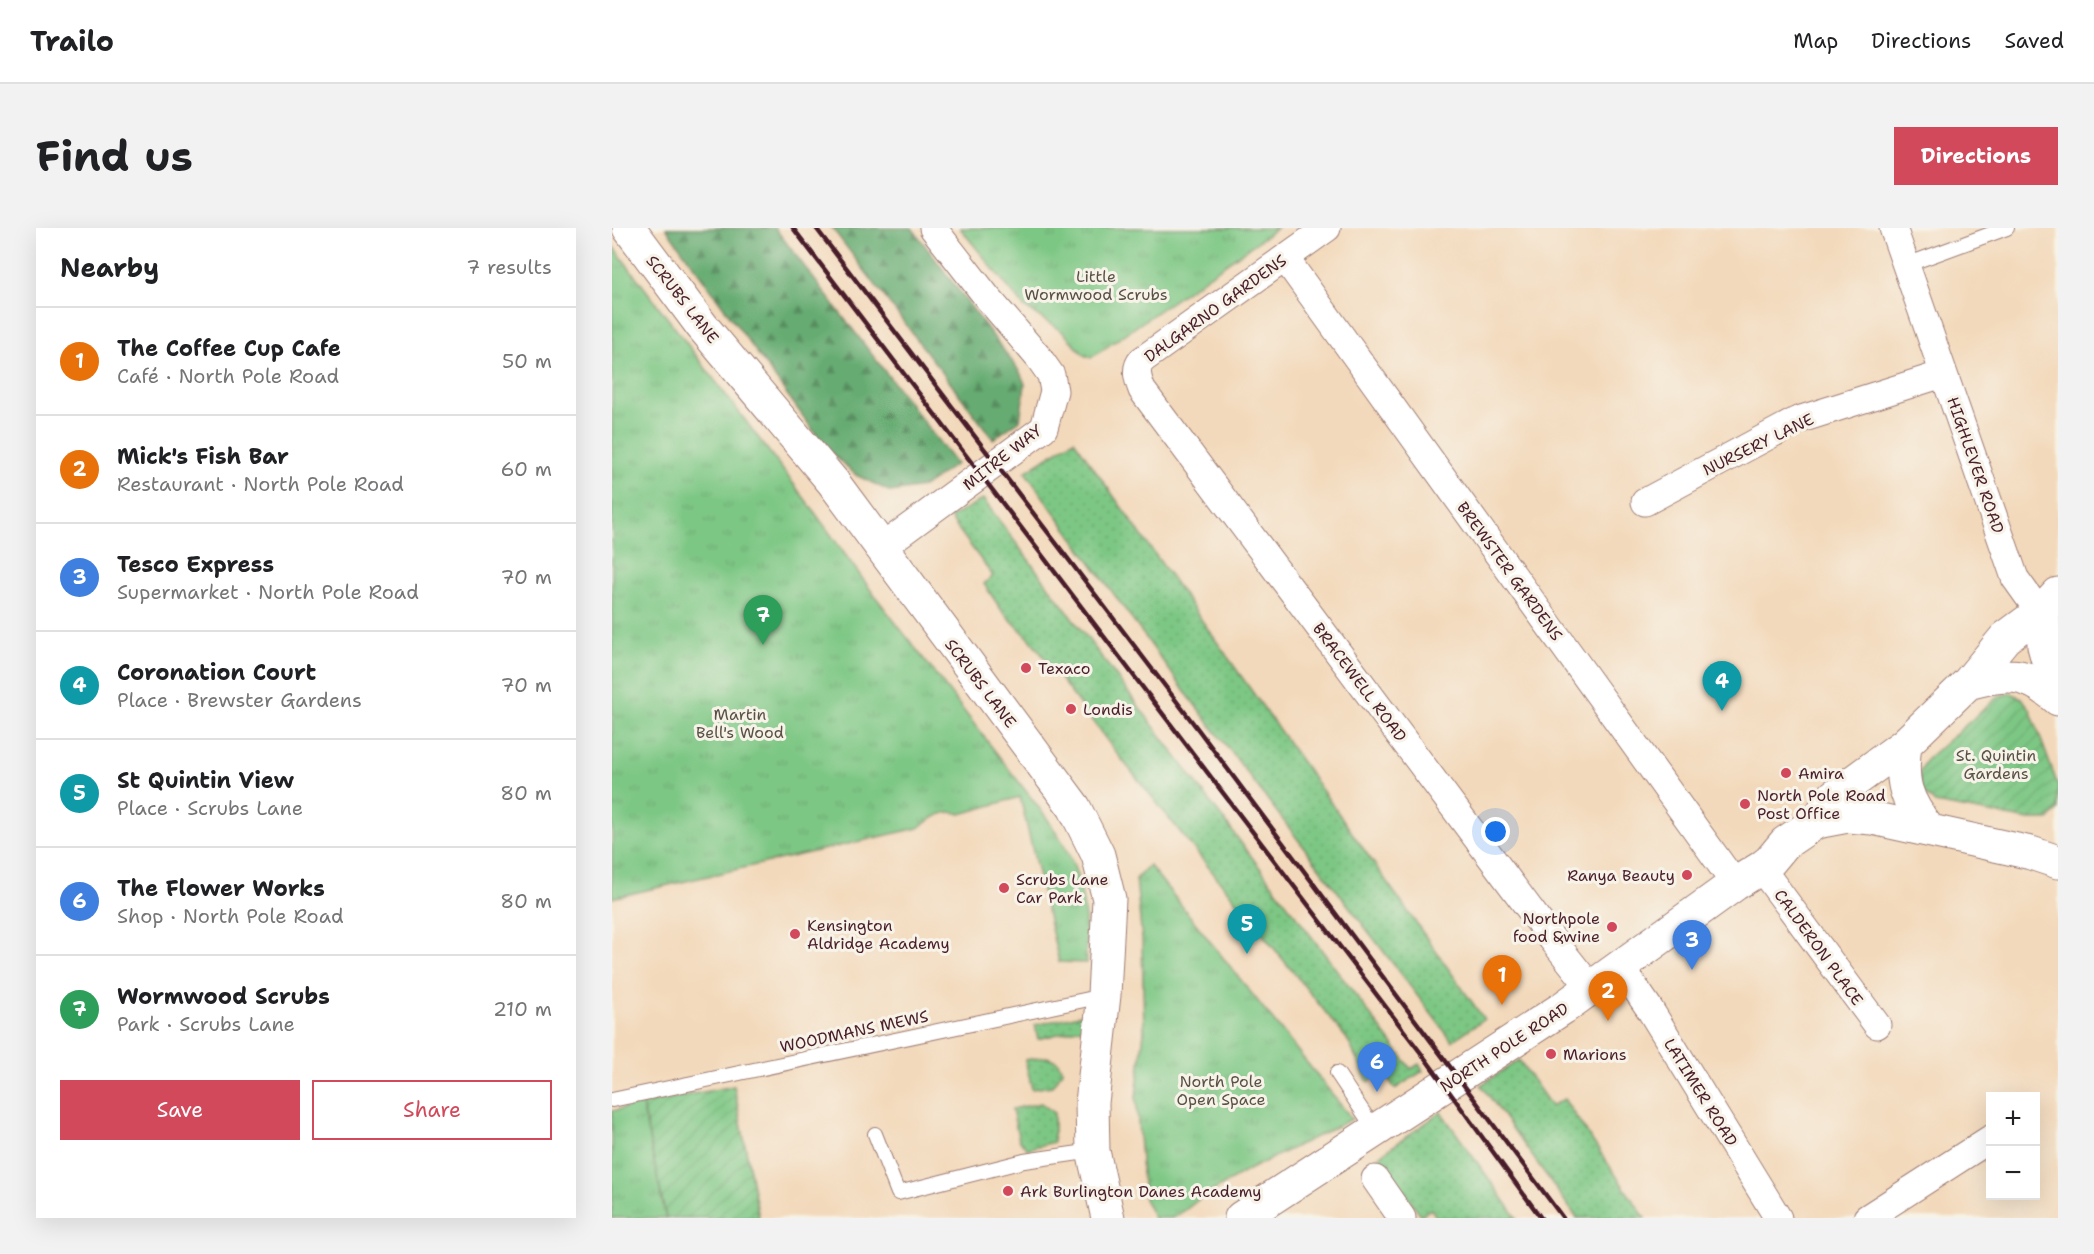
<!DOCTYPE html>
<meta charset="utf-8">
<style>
body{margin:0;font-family:"Shantell Sans",sans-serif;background:#f2f2f2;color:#202124}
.controls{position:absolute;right:18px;bottom:18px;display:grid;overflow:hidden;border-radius:0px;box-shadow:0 6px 24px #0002}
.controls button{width:54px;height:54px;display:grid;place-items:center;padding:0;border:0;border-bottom:2px solid #e0e0e0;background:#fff;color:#202124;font:30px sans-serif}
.you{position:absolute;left:884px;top:604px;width:21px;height:21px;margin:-15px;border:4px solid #fff;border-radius:50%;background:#1a73e8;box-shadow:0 0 0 9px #1a73e833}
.badge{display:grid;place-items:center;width:39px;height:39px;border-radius:50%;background:#d1495b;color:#fff;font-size:20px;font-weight:700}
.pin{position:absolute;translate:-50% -50px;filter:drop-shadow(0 2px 3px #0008)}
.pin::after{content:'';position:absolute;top:32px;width:21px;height:18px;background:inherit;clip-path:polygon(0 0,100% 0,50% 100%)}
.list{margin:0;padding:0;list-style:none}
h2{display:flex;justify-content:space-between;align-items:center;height:78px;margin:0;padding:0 24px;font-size:26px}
h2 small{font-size:20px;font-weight:400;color:#757577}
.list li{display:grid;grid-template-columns:39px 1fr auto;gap:18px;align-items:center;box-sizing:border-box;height:108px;padding:0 24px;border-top:2px solid #e0e0e0}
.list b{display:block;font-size:22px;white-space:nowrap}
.list p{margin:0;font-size:20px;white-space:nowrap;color:#757577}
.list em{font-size:20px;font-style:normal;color:#757577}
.actions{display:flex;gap:12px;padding:18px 24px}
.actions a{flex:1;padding:14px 0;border:2px solid #d1495b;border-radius:0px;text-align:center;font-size:21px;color:#d1495b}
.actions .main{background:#d1495b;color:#fff}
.map{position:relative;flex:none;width:1446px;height:990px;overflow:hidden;border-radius:0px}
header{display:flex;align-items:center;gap:36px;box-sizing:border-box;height:84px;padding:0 30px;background:#fff;border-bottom:2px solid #e0e0e0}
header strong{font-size:28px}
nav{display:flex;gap:33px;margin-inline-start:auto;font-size:21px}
.intro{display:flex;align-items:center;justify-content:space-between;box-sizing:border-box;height:144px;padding:0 36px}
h1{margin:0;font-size:42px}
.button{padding:15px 27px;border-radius:0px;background:#d1495b;color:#fff;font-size:21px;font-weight:700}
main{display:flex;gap:36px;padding:0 36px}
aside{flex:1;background:#fff;border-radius:0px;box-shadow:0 6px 24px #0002}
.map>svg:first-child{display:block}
.grass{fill:url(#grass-dots);stroke:#647358;stroke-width:1.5}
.forest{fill:url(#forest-firs);stroke:#58664e;stroke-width:1.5}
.park{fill:url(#park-tufts);stroke:#647358;stroke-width:1.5}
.garden{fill:url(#garden-furrows);stroke:#647358;stroke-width:1.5}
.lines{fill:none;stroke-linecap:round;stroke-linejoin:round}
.lane-casing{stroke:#9e7c73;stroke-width:16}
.street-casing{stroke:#9e7c73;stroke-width:29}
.secondary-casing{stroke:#9e7c73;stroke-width:35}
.primary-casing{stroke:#9e7c73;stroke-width:35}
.lane{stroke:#fff;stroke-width:14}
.street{stroke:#fff;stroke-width:27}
.secondary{stroke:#fff;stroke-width:33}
.primary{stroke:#fff;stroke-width:33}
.rail{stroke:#4a1f2b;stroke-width:4.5}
.poi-dot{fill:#d1495b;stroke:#f7f3e8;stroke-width:2}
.labels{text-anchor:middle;stroke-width:6;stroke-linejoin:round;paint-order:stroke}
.park-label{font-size:16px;fill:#595146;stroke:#f7f3e8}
.street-label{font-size:16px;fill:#4a1f2b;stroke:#f7f3e8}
.poi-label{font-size:16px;fill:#4a1f2b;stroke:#f7f3e8;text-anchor:start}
</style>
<header>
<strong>Trailo</strong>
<nav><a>Map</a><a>Directions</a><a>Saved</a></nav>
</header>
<div class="intro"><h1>Find us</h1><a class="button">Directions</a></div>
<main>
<aside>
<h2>Nearby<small>7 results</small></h2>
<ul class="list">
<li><span class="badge" style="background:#e8710a">1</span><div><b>The Coffee Cup Cafe</b><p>Café · North Pole Road</p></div><em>50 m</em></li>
<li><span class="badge" style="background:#e8710a">2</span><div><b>Mick's Fish Bar</b><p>Restaurant · North Pole Road</p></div><em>60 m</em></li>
<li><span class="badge" style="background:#3f7fe0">3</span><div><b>Tesco Express</b><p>Supermarket · North Pole Road</p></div><em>70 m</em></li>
<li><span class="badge" style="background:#0f9aa8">4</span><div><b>Coronation Court</b><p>Place · Brewster Gardens</p></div><em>70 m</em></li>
<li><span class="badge" style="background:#0f9aa8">5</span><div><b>St Quintin View</b><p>Place · Scrubs Lane</p></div><em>80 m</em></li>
<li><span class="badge" style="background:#3f7fe0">6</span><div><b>The Flower Works</b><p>Shop · North Pole Road</p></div><em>80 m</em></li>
<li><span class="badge" style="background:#2e9e5b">7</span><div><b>Wormwood Scrubs</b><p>Park · Scrubs Lane</p></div><em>210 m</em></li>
</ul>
<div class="actions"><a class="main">Save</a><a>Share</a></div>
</aside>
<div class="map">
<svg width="1446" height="990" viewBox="0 0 1446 990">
<defs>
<pattern id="grass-dots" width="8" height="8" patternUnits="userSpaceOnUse" patternTransform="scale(1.5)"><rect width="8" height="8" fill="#7dc784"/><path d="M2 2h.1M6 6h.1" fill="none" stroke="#6eaa72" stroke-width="1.8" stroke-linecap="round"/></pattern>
<pattern id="forest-firs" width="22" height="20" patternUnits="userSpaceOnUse" patternTransform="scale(1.5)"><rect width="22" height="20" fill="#66ac72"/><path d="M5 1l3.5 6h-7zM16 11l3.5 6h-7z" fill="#568b5e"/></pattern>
<pattern id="park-tufts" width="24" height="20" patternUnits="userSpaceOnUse" patternTransform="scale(1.5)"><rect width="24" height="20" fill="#7dc784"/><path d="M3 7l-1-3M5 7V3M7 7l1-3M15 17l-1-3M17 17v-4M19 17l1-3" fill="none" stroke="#6eaa72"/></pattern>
<pattern id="garden-furrows" width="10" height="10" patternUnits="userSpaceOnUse" patternTransform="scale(1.5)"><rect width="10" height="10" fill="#7dc784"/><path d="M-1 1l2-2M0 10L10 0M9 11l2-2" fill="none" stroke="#6eaa72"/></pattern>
</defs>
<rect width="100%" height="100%" fill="#f7f3e8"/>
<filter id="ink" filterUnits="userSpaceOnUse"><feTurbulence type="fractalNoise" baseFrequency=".0167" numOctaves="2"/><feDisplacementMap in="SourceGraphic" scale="12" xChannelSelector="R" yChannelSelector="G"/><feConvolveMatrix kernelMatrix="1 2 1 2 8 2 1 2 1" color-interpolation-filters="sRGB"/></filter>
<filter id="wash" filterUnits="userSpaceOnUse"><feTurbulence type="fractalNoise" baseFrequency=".008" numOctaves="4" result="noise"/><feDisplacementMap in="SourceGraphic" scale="24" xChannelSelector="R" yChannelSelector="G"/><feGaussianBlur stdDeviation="1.35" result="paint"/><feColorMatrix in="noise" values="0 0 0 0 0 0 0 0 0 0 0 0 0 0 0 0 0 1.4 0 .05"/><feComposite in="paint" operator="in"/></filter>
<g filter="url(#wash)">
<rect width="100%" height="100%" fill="#f3d9bb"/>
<!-- grass -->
<path class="grass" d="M462 212 872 791 840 813 574 465 413 244Z
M371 271 799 841 807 836 811 843 783 861 772 844 756 854 735 811 503 523 419 412 390 383 372 356 381 348 338 290Z
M472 786 470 800 426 811 423 797Z
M435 829 445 833 451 843 440 858 420 861 413 832Z
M907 832 939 878 952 871 1033 990H965L869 857Z
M429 875 442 885V914L415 921 407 912 400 881Z
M829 884 905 990H825L819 981 809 987 766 929Z"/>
<!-- forest -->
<path class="forest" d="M54 0H163L344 236 311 259 279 264 244 247 214 220Z
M220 0H300L408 144 413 156 408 192 381 211Z"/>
<!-- park -->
<path class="park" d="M348 0H665L479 130 472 127 451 104 412 79Z
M0 17 196 275 263 368 434 589C442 601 450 613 456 625 473 658 475 698 474 735L447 734 408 569 349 586C332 580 319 591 306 600L0 670Z
M537 637 740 891 638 941 590 969 572 983 560 990H542L532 971 524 869 532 804 530 712 524 651Z
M30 876 54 990H0V883Z"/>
<!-- garden -->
<path class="garden" d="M1399 465 1410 470 1418 481 1446 558V582L1436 592H1417L1323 575 1310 563 1307 546 1314 532 1387 468Z
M122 858 147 990H54L30 876Z"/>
</g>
<g filter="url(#ink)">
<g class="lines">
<defs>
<path id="lane" d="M1294 37 1395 0
M725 845 763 902
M0 872 491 768
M263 906 286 965 412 933 481 923"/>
<path id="street" d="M715 0 530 132C522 141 526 151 530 162L940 711 979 760
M1281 0 1403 350 1418 371 1431 382
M673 30 1123 656
M1033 274 1186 192 1331 146
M270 319 432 200 442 163 439 147 427 130 375 69 321 0
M1149 640 1265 797
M1009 739 1037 780 1166 990
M763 951 790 990
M1255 990 1378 911"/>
<path id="secondary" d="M1431 382 1432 418 1446 469
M1356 455C1394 444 1415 443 1446 471
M1293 516C1288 554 1293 571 1317 602
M1204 594 1236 588 1260 590 1419 625 1446 634
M629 990 951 780 1123 656 1149 640 1158 633 1173 615 1204 594 1222 568 1293 516 1356 455 1393 410 1431 382 1446 366"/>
<path id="primary" d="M17 0 90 98 221 254 462 579 486 627 497 671 492 767 480 875 481 923 496 990"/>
</defs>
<!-- lane casing -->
<use href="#lane" class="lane-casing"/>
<!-- street casing -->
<use href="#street" class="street-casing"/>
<!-- secondary casing -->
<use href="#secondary" class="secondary-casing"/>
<!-- primary casing -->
<use href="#primary" class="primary-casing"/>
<!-- lane -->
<use href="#lane" class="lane"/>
<!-- street -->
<use href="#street" class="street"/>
<!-- secondary -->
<use href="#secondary" class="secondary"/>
<!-- primary -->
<use href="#primary" class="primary"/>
<!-- rail -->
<path class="rail" d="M181 0 815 833 929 990
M204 0 588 504 951 990"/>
</g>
</g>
<!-- markers -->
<g class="poi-dot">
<circle cx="414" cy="440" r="6"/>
<circle cx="459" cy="481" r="6"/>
<circle cx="1174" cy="545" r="6"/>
<circle cx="1133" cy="576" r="6"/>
<circle cx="1075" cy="647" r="6"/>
<circle cx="392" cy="660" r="6"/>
<circle cx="1000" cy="699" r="6"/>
<circle cx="183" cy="706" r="6"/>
<circle cx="939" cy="826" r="6"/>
<circle cx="396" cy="963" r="6"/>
</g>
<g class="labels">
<!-- park labels -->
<g class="park-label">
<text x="484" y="54">Little<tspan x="484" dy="18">Wormwood Scrubs</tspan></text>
<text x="128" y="492">Martin<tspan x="128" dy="18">Bell's Wood</tspan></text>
<text x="1384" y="533">St. Quintin<tspan x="1384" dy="18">Gardens</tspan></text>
<text x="609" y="859">North Pole<tspan x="609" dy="18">Open Space</tspan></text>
</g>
<!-- street labels -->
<g class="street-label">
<text transform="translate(71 71) rotate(52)" y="6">SCRUBS LANE</text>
<text transform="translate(603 80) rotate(-36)" y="6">DALGARNO GARDENS</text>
<text transform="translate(1146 216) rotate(-26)" y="6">NURSERY LANE</text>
<text transform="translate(390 229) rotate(-38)" y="6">MITRE WAY</text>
<text transform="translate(1364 237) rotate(71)" y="6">HIGHLEVER ROAD</text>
<text transform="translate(898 343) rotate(54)" y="6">BREWSTER GARDENS</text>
<text transform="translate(748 454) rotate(53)" y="6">BRACEWELL ROAD</text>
<text transform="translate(369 455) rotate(53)" y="6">SCRUBS LANE</text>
<text transform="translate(1207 719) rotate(54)" y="6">CALDERON PLACE</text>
<text transform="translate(242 803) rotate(-12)" y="6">WOODMANS MEWS</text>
<text transform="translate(892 819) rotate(-33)" y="6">NORTH POLE ROAD</text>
<text transform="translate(1089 864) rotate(58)" y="6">LATIMER ROAD</text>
</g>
<!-- poi labels -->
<g class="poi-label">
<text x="426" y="446">Texaco</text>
<text x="471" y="487">Londis</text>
<text x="1186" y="551">Amira</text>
<text x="1145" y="573">North Pole Road<tspan x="1145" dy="18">Post Office</tspan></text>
<text x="1063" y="653" text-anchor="end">Ranya Beauty</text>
<text x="404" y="657">Scrubs Lane<tspan x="404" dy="18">Car Park</tspan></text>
<text x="988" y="696" text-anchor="end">Northpole<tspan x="988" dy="18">food &amp;wine</tspan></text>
<text x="195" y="703">Kensington<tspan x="195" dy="18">Aldridge Academy</tspan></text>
<text x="951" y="832">Marions</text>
<text x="408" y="969">Ark Burlington Danes Academy</text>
</g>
</g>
</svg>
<div class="controls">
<button>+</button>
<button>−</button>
</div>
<div class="you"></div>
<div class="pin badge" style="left:890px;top:777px;background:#e8710a">1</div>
<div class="pin badge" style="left:996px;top:793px;background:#e8710a">2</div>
<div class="pin badge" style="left:1080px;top:742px;background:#3f7fe0">3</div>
<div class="pin badge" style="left:1110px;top:483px;background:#0f9aa8">4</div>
<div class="pin badge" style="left:635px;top:726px;background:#0f9aa8">5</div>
<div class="pin badge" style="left:765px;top:864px;background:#3f7fe0">6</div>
<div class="pin badge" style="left:151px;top:417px;background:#2e9e5b">7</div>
</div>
</main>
